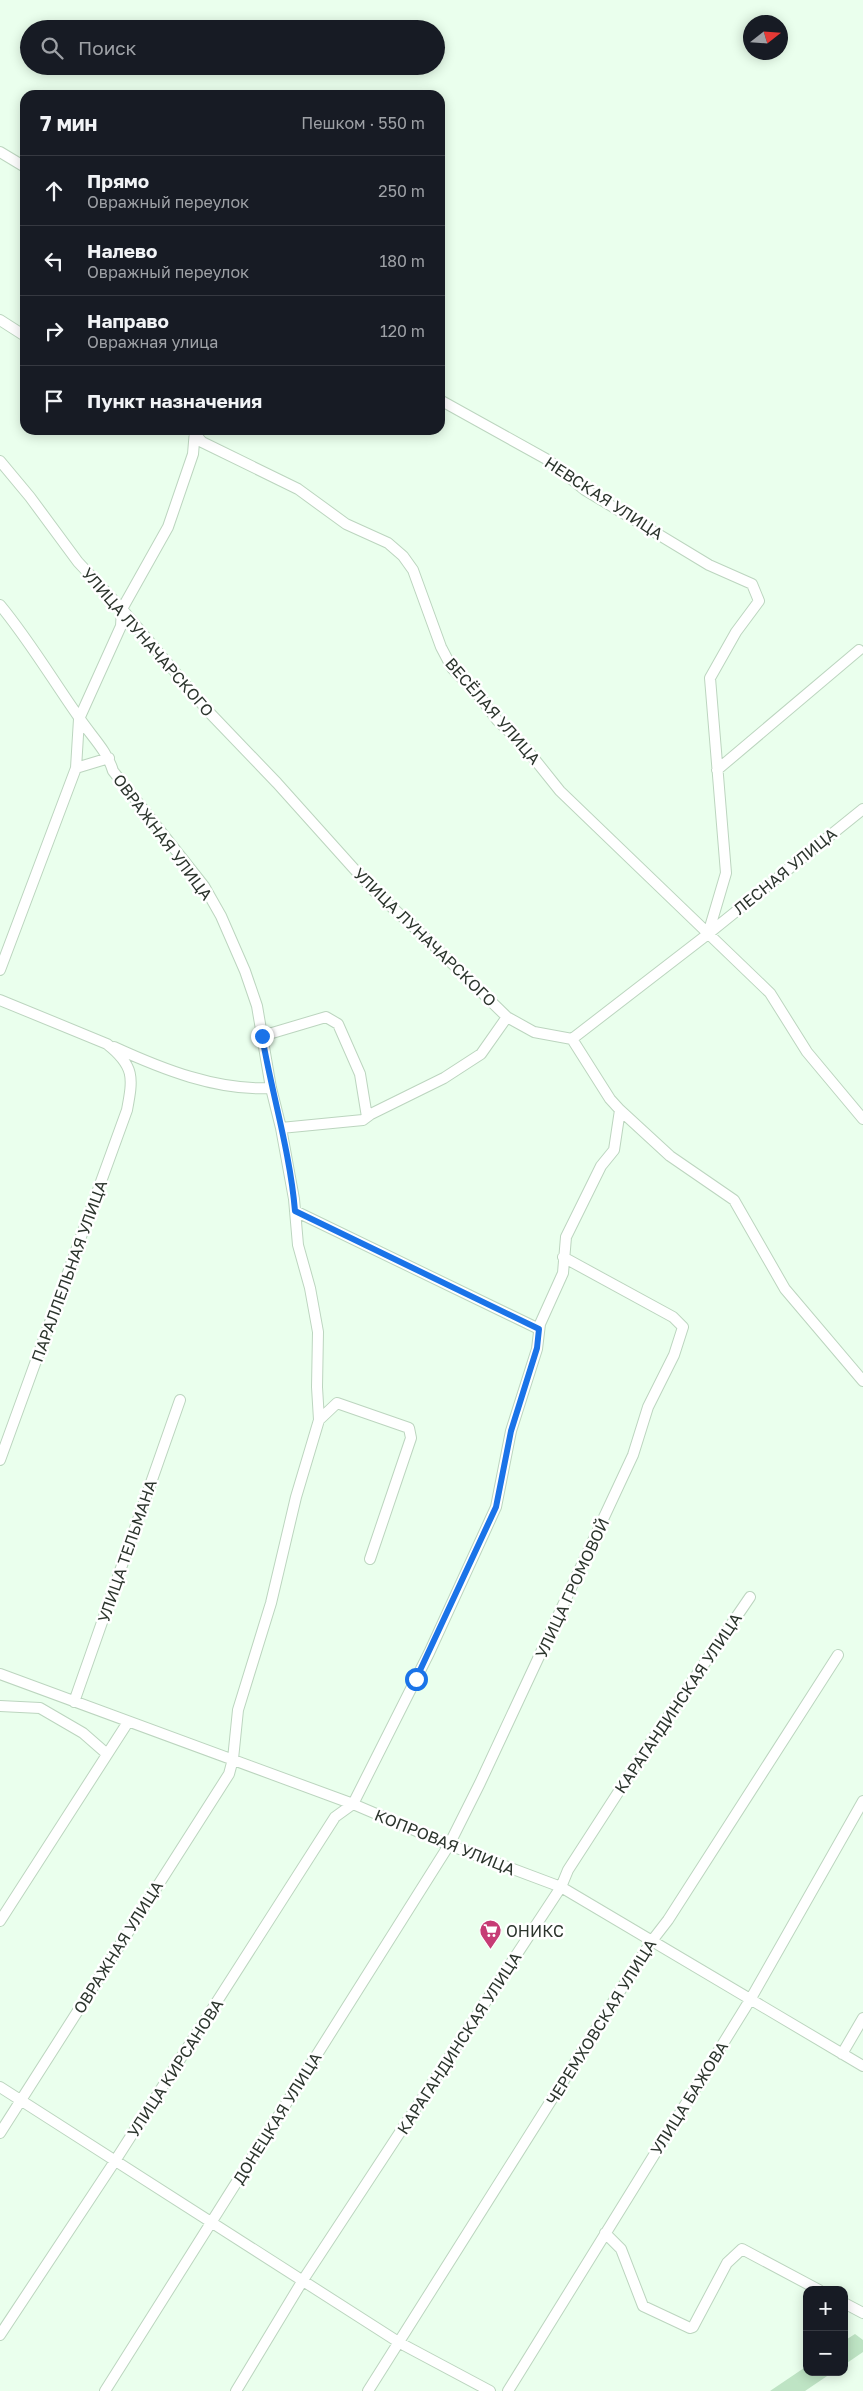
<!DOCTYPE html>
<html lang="ru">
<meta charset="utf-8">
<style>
body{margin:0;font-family:"Golos Text",sans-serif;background:#20242c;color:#f1f3f6}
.controls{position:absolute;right:15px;bottom:15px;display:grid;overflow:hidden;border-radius:10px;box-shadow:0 2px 12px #0003}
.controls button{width:45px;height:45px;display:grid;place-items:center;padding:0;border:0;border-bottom:1px solid #363941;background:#171b24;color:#f1f3f6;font:25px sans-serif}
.compass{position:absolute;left:743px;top:15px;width:45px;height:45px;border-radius:50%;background:#171b24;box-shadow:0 2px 12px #0003;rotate:73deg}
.stop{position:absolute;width:15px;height:15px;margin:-11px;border:4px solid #1a73e8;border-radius:50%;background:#fff}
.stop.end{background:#1a73e8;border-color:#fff;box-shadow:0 1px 5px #0008}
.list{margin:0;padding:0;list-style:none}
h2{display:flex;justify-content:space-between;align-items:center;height:65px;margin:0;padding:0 20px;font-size:21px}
h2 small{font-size:16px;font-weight:400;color:#9ea1a6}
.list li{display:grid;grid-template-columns:32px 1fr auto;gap:15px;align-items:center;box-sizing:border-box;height:70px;padding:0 20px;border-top:1px solid #363941}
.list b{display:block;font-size:19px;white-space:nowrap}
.list p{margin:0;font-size:16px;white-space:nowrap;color:#9ea1a6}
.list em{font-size:16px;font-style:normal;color:#9ea1a6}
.icon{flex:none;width:28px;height:28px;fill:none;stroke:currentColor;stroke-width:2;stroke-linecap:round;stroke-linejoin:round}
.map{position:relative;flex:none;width:863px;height:2391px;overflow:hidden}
.search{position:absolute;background:#171b24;box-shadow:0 2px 12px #0003;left:20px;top:20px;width:425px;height:55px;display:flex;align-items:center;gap:12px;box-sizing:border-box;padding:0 18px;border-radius:28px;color:#9ea1a6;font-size:19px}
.panel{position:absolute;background:#171b24;box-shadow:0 2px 12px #0003;left:20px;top:90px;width:425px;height:345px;border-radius:15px}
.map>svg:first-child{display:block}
.green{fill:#bee4c4}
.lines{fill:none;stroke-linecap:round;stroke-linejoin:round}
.minor-casing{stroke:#bcd5bf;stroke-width:12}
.minor{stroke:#fff;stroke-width:10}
.route{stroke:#1a73e8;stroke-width:6}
.labels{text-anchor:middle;stroke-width:5;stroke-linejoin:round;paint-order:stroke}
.street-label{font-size:16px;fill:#2c352d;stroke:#fff}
.poi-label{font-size:16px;fill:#2c352d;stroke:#fff;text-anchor:start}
</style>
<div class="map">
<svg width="863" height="2391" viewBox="0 0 863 2391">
<rect width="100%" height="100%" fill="#eaffed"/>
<!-- green -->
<path class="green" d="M855 2334 863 2340V2352L844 2365V2341Z
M807 2366V2372H833L805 2391H770Z"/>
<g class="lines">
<defs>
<path id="minor" d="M0 152 25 167
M0 320 25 336
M440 400 548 460 585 490 709 565 752 584 759 601 736 632 710 678 726 873 708 934
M192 430 202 442 298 489 346 524 388 543 403 556 413 570 441 647 452 668 480 697 497 720 524 746 560 791 770 993 807 1052 863 1119
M0 461 30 497 78 562 122 609 207 710 277 783 373 890 429 941 507 1017 534 1032 572 1039 610 1099 620 1110 670 1156 734 1200 785 1289 863 1381
M0 605C29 640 52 679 78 716 90 735 107 750 113 771L204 886 221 916 245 971 257 1006 271 1088 281 1128 294 1199 298 1245 310 1288 318 1332 317 1387 319 1420
M76 768 79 719 121 626 122 609 168 527 193 454 195 430
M717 770 859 650
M0 970 76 768 109 758
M0 1000 107 1044C135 1066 133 1078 127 1110L0 1460
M262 1036 326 1017 338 1024 360 1074 367 1117
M572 1039 708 934 863 809
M114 1047C162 1069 217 1091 271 1088
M281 1128 363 1120 371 1114 444 1078 481 1054 507 1017
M295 1211 539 1329
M0 1674 353 1804 449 1845 561 1887 863 2066
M74 1702 180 1400
M0 1706 40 1708 83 1733 107 1754
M0 1921 128 1722
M842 2054 863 2018
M0 2087 400 2343 490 2391
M0 2133 229 1774 233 1759 238 1710 271 1603 296 1497 319 1420 337 1403 409 1428 411 1438 370 1559
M605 2233 621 2249 643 2306 690 2328 693 2327 727 2263 742 2249 819 2290
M844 2303 863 2313
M0 2335 115 2161 335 1817 353 1804 429 1653 496 1507 511 1431 537 1349 540 1324 563 1273 566 1237 601 1166 614 1150 620 1110
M105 2391 449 1845 480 1783 633 1455 648 1407 674 1355 683 1327 673 1317 563 1257
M236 2391 303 2280 561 1887 568 1870 652 1740 750 1597
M368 2391 651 1942 668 1920 838 1655
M508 2391 750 2000 863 1801"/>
</defs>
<!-- minor casing -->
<use href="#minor" class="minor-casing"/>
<!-- minor -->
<use href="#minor" class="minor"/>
</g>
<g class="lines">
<!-- route -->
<path class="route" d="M262 1036C272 1094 290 1152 295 1211L539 1329 537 1348 511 1431 496 1507 416 1679"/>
</g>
<!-- icons -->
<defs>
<symbol id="supermarket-pin" viewBox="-11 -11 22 30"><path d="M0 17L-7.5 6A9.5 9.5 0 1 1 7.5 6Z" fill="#c63c75" stroke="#fff"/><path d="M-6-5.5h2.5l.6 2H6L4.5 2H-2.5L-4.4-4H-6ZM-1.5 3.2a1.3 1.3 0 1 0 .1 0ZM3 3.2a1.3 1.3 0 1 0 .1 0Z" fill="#fff"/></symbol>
</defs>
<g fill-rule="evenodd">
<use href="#supermarket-pin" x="478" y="1918" width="25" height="34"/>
</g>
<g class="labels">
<!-- street labels -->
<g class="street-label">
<text transform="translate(604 498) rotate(33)" y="6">НЕВСКАЯ УЛИЦА</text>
<text transform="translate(148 642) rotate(49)" y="6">УЛИЦА ЛУНАЧАРСКОГО</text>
<text transform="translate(493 711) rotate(49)" y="6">ВЕСЁЛАЯ УЛИЦА</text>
<text transform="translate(163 837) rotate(53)" y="6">ОВРАЖНАЯ УЛИЦА</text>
<text transform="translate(785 871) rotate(-39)" y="6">ЛЕСНАЯ УЛИЦА</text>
<text transform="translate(425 937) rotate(44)" y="6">УЛИЦА ЛУНАЧАРСКОГО</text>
<text transform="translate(69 1271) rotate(-70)" y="6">ПАРАЛЛЕЛЬНАЯ УЛИЦА</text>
<text transform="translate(127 1551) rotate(-71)" y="6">УЛИЦА ТЕЛЬМАНА</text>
<text transform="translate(572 1588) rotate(-65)" y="6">УЛИЦА ГРОМОВОЙ</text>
<text transform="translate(678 1703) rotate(-56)" y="6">КАРАГАНДИНСКАЯ УЛИЦА</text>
<text transform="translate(445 1842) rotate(22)" y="6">КОПРОВАЯ УЛИЦА</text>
<text transform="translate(118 1947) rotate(-58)" y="6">ОВРАЖНАЯ УЛИЦА</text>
<text transform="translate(601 2022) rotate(-58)" y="6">ЧЕРЕМХОВСКАЯ УЛИЦА</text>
<text transform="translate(459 2043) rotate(-57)" y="6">КАРАГАНДИНСКАЯ УЛИЦА</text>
<text transform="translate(175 2068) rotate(-57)" y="6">УЛИЦА КИРСАНОВА</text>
<text transform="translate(689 2098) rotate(-58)" y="6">УЛИЦА БАЖОВА</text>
<text transform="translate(277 2118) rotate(-58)" y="6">ДОНЕЦКАЯ УЛИЦА</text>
</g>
<!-- poi labels -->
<g class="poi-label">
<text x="506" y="1937">ОНИКС</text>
</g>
</g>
</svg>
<div class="controls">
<button>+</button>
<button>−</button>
</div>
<svg class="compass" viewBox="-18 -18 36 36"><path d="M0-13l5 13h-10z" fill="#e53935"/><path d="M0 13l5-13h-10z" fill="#9ea1a6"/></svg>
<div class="stop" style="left:416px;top:1679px"></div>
<div class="stop end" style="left:262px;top:1036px"></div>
<div class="search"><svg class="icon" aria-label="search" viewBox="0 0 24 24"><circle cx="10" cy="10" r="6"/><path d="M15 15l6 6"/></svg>Поиск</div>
<section class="panel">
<h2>7 мин<small>Пешком · 550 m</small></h2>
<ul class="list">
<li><svg class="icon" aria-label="ahead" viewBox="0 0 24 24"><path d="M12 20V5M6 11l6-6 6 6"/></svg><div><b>Прямо</b><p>Овражный переулок</p></div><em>250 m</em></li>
<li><svg class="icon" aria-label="left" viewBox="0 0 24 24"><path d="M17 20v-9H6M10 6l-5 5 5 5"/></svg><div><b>Налево</b><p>Овражный переулок</p></div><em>180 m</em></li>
<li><svg class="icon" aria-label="right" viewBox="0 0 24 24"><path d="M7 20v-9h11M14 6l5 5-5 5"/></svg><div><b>Направо</b><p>Овражная улица</p></div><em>120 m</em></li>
<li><svg class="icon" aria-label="arrive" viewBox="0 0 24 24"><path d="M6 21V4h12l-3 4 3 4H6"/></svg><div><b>Пункт назначения</b></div></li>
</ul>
</section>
</div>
